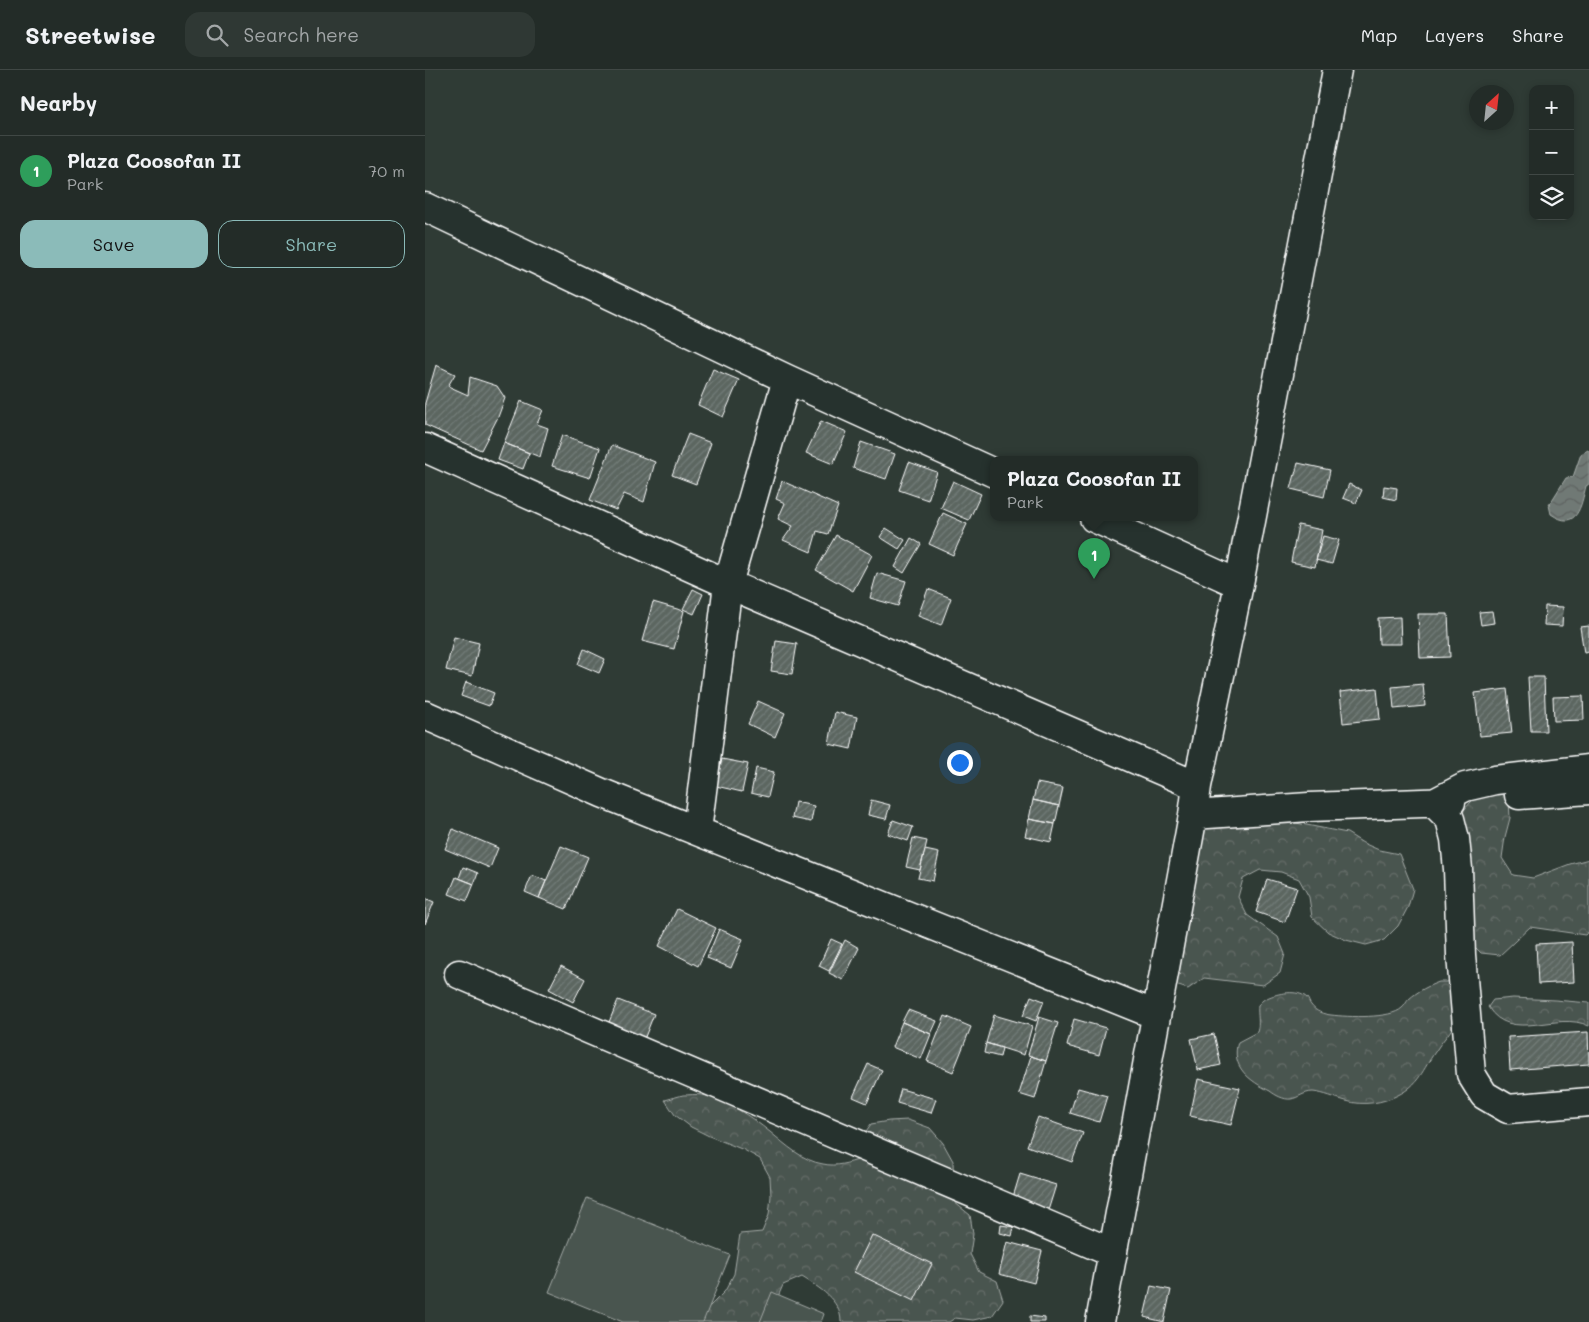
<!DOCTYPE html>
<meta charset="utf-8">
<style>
body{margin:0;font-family:Mali,sans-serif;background:#2f3834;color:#f1f3f6}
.controls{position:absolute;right:15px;top:15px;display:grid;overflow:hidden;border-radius:10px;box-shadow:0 2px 8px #0003}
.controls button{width:45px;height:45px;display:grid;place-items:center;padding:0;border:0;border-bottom:1px solid #404845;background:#232c28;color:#f1f3f6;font:25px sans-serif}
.compass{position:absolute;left:1044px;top:15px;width:45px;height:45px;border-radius:50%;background:#232c28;box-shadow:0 2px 8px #0003;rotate:27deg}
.you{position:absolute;left:534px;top:692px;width:18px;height:18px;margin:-12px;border:4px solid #fff;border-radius:50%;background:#1a73e8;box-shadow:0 0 0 8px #1a73e833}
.badge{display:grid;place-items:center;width:32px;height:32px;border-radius:50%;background:#8bbbb9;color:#fff;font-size:16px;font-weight:700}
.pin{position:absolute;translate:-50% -41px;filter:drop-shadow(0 1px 2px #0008)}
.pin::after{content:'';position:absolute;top:26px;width:18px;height:15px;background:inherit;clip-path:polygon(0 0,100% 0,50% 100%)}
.popup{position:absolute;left:565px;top:386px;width:208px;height:65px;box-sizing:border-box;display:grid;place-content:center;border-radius:10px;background:#232c28;filter:drop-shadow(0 1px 4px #0005);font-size:16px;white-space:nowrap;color:#a3a7a8}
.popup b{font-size:19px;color:#f1f3f6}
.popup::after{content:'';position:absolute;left:50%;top:100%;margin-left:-10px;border:10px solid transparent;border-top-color:#232c28}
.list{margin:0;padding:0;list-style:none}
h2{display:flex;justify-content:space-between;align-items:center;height:65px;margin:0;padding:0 20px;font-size:21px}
h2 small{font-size:16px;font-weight:400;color:#a3a7a8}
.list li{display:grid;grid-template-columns:32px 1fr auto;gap:15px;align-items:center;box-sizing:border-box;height:70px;padding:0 20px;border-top:1px solid #404845}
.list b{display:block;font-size:19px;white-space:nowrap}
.list p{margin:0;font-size:16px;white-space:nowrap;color:#a3a7a8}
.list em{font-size:16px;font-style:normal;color:#a3a7a8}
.actions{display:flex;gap:10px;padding:15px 20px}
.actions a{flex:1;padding:11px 0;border:1px solid #8bbbb9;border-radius:15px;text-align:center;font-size:18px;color:#8bbbb9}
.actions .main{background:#8bbbb9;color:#111}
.icon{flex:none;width:28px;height:28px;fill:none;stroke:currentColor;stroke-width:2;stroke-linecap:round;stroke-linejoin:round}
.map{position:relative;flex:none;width:1164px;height:1252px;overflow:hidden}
header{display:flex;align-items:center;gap:30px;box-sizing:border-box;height:70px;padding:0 25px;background:#232c28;border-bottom:1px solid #404845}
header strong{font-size:24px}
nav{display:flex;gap:28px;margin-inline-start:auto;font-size:18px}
.search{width:350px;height:45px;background:#2f3834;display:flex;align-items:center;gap:12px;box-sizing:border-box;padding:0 18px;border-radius:15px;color:#a3a7a8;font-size:19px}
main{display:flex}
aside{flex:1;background:#232c28}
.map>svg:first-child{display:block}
.forest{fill:url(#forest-crowns);stroke:#a4aaa7}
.pitch{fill:#4a544f;stroke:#a4aaa7}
.water{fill:url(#water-waves);stroke:#a9afac}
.building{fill:url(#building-hatch);stroke:#fff}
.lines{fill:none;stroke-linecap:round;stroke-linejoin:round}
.minor-casing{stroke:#fff;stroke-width:31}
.minor{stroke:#26332d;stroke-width:28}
</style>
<header>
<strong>Streetwise</strong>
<div class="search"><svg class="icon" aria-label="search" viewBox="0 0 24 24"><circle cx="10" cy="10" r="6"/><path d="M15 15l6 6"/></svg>Search here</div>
<nav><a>Map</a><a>Layers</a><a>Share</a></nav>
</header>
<main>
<aside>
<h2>Nearby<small></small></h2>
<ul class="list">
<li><span class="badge" style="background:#2e9e5b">1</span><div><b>Plaza Coosofan II</b><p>Park</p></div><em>70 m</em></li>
</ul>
<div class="actions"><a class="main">Save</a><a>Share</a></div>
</aside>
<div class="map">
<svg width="1164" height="1252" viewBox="0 0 1164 1252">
<defs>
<pattern id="forest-crowns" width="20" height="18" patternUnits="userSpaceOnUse" patternTransform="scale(1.25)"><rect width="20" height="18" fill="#4a544f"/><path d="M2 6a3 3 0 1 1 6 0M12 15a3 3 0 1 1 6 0" fill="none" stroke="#656e69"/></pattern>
<pattern id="water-waves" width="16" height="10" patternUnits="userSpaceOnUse" patternTransform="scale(1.25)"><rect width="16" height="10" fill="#707975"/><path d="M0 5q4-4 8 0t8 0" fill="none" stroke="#5e6260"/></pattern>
<pattern id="building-hatch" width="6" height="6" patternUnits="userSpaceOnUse" patternTransform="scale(1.25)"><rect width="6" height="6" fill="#5b6661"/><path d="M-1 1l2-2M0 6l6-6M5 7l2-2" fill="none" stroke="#747d79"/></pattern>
</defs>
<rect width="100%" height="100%" fill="#2f3b35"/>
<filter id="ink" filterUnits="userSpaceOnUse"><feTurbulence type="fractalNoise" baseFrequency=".02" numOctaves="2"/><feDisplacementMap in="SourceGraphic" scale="10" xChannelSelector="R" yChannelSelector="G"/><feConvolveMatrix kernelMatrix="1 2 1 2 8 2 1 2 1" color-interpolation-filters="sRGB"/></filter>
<g filter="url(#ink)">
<!-- forest -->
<path class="forest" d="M1069 715 1084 728 1085 748 1080 767 1077 788 1088 805 1108 808 1145 794 1164 789V861L1160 865 1105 857 1075 885 1056 883 1043 870 1035 760 1039 740 1052 725Z
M846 748 922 763 938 773 954 780 974 784 988 819 983 837 973 856 959 870 941 875 921 870 903 862 887 847 884 827 874 809 856 802 835 800 818 809 813 827 822 845 853 867 860 884 855 903 838 915 779 908 763 919 744 913 772 775 782 756Z
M1014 912H1024L1028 923 1030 954C1024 964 1016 972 1010 982 998 999 994 1015 973 1025 958 1033 938 1036 921 1031 910 1028 899 1023 888 1022 879 1022 873 1028 866 1029 859 1030 850 1025 845 1021 825 1011 805 997 813 972L832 962C835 953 832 945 833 935 835 933 838 929 842 928 852 923 873 919 882 928 884 930 884 933 886 935 891 942 898 944 906 945 922 947 966 949 977 938 980 936 981 932 984 929 993 921 1003 916 1014 912Z
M1088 928 1130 930 1164 933V956C1132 940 1086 974 1063 937L1068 930Z
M258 1025C264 1025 271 1024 278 1025 302 1030 326 1047 345 1062 361 1075 378 1091 398 1094 411 1097 423 1093 436 1089L435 1070 446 1054 464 1051 483 1050 505 1058 518 1073 528 1091 529 1132 545 1145 548 1164 545 1184 554 1202 572 1211 578 1230 567 1246 548 1250 530 1248 524 1252H416C416 1230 393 1217 377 1207L358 1215 342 1252H272V1249L300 1221 309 1204 315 1164 337 1162 344 1145 346 1126 345 1107 335 1089 319 1080 284 1066 266 1057 250 1045 240 1030Z"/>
<!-- pitch -->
<path class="pitch" d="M162 1128 305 1185 278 1252H198L124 1222Z
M347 1222 399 1244 396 1252H335Z"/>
<!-- water -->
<path class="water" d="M1163 380 1164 381V414L1161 416C1156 436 1152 462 1126 444L1124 435 1141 408 1148 407 1156 384Z"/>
<!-- building -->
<path class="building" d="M11 295 30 304 23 316 43 325 45 307 72 316 80 328 73 347 56 380 0 355V333Z
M288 299 314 310 298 347 273 335Z
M96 331 118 340 112 354 123 358 115 387 79 373Z
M396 351 422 362 408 394 381 383Z
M263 364 286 373 271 414 247 405Z
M137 365 175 378 165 408 127 396Z
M436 372 470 384 461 409 428 398Z
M79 373 104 383 98 399 73 390Z
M187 375 230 392 219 432 199 424 191 440 165 430Z
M484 392 512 402 503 430 474 420Z
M873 393 905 400 899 427 866 419Z
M357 411 413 436 403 464 392 461 386 482 358 470 368 456 353 449 360 433 351 429Z
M528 411 556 424 544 450 516 438Z
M924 414 937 420 931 433 918 428Z
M959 416 972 418 971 430 958 427Z
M518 443 542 454 528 485 504 474Z
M873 455 897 460 890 497 866 492Z
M461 458 480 470 474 479 455 467Z
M411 465 447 485 428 521 391 500Z
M898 466 914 470 907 494 891 490Z
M486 468 496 474 479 503 470 497Z
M452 503 481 511 473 536 445 528Z
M268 519 278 524 269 544 258 539Z
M503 519 526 528 516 555 493 546Z
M228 532 259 541 249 579 217 571Z
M1120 536 1138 537 1137 556 1119 555Z
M1067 541 1069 553 1056 555 1054 542Z
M993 544H1023L1025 587 995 588Z
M975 547 976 574H954L953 548Z
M1164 556V582L1159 583 1155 557Z
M29 567 54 573 47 606 21 600Z
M351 571 372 574 367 604 346 601Z
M159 579 180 589 174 603 153 594Z
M1103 607H1119L1121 661H1106Z
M41 612 69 623 64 636 36 626Z
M998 614 1000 636 969 639 967 617Z
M952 618 955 649 918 653 915 622Z
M1082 619 1087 663 1055 666 1050 623Z
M1158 626 1159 650 1129 651 1128 627Z
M333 631 360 643 350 667 323 654Z
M410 642 432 647 426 679 404 674Z
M297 689 323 694 317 722 291 716Z
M331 698 349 702 343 727 326 723Z
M612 713 638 718 634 736 608 730Z
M446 730 465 735 461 749 443 745Z
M608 730 634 736 630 754 604 749Z
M370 732 389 736 386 752 367 748Z
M604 749 630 754 626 772 600 766Z
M468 750 488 757 483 771 463 764Z
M28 759 73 778 65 798 20 779Z
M488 768 502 771 495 800 481 797Z
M136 776 163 787 141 839 114 828Z
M500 780 514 783 508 811 493 808Z
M38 797 53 803 49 814 34 808Z
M107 805 121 811 114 828 100 822Z
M31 807 49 814 42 831 24 824Z
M842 809 872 818 860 852 831 842Z
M0 828 9 832 0 854Z
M252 839 291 858 273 896 234 876Z
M294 859 318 869 306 898 282 888Z
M406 869 417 874 404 901 394 896Z
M420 870 434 878 418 910 404 903Z
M1147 872 1149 912 1113 914 1111 874Z
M136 896 160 909 148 932 124 919Z
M606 926 619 931 611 951 598 946Z
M193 930 229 944 218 972 182 957Z
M483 940 512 951 506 964 477 952Z
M569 945 607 956 599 985 561 973Z
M520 946 546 957 528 1002 502 991Z
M614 947 633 953 621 991 603 985Z
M649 949 681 958 674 985 642 976Z
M477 952 506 964 496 989 467 977Z
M1163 962 1164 994 1085 1000 1083 967Z
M789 964 796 995 773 1000 766 969Z
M561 973 577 978 575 987 559 983Z
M606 986 621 991 610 1029 594 1024Z
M443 994 457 1000 442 1033 428 1027Z
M773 1009 815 1018 806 1055 765 1046Z
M653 1018 682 1026 674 1052 645 1043Z
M476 1019 511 1029 506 1043 472 1033Z
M613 1047 658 1063 647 1092 602 1076Z
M595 1104 631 1115 621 1147 585 1137Z
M576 1155 589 1157 587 1166 575 1163Z
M447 1165 507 1194 489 1231 429 1202Z
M582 1172 617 1181 609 1213 574 1204Z
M726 1216 746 1220 739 1252 719 1247Z
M605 1246 620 1248V1252H605Z"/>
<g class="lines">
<defs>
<path id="minor" d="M0 137 362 309 569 403
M0 378 303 514 772 716
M669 448 814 514
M0 645 177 723 731 945
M1164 699 1070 710 1040 717 1009 733 1025 749 1030 769 1033 799 1036 885 1046 1004 1059 1025 1083 1039 1164 1032
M1094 725 1164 720
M768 745 884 737 1026 732
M272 761 303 514 362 309
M34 904 688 1183
M675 1252 768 745 772 716 814 514 912 0"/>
</defs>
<!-- minor casing -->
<use href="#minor" class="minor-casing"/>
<!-- minor -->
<use href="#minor" class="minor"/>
</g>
</g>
</svg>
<div class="controls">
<button>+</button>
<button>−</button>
<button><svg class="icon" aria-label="layers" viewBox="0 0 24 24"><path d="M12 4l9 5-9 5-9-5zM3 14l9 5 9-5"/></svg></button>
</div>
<svg class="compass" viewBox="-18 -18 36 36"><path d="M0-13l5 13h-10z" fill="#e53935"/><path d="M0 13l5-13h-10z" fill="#a3a7a8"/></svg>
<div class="you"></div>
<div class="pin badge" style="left:669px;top:509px;background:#2e9e5b">1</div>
<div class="popup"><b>Plaza Coosofan II</b>Park</div>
</div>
</main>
